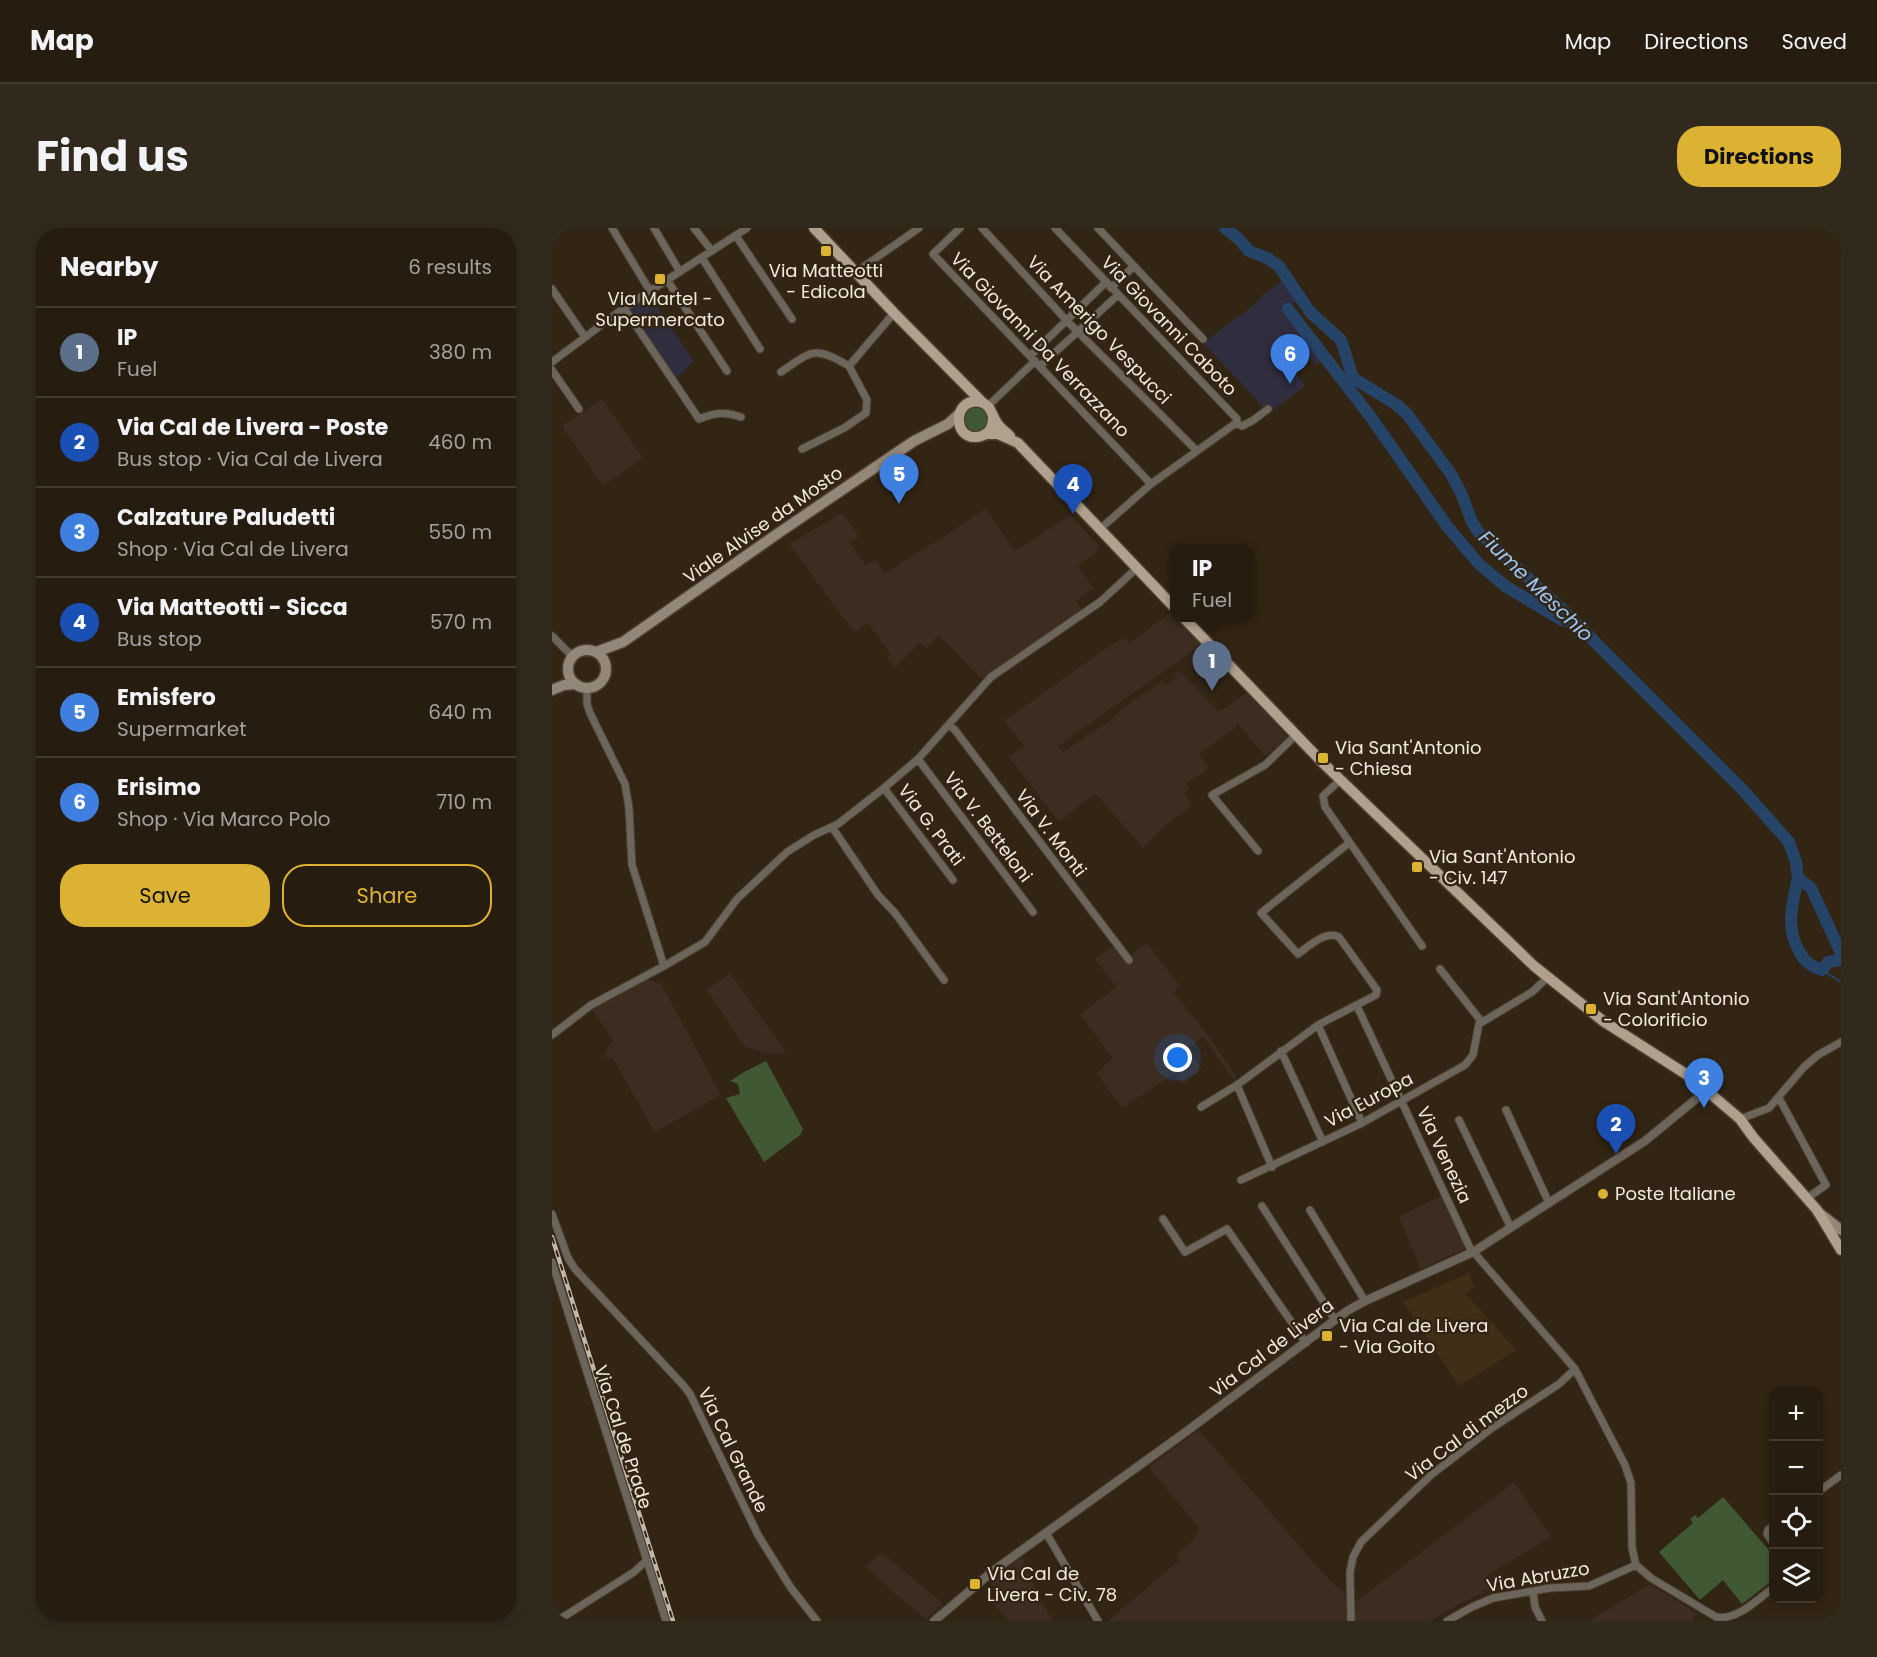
<!DOCTYPE html>
<meta charset="utf-8">
<style>
body{margin:0;font-family:Poppins,sans-serif;background:#32291d;color:#f1f3f6}
.controls{position:absolute;right:18px;bottom:18px;display:grid;overflow:hidden;border-radius:12px;box-shadow:0 3px 9px #0003}
.controls button{width:54px;height:54px;display:grid;place-items:center;padding:0;border:0;border-bottom:2px solid #423a2f;background:#261c0f;color:#f1f3f6;font:30px sans-serif}
.you{position:absolute;left:626px;top:830px;width:21px;height:21px;margin:-15px;border:4px solid #fff;border-radius:50%;background:#1a73e8;box-shadow:0 0 0 9px #1a73e833}
.badge{display:grid;place-items:center;width:39px;height:39px;border-radius:50%;background:#dcb233;color:#fff;font-size:20px;font-weight:700}
.pin{position:absolute;translate:-50% -50px;filter:drop-shadow(0 2px 3px #0008)}
.pin::after{content:'';position:absolute;top:32px;width:21px;height:18px;background:inherit;clip-path:polygon(0 0,100% 0,50% 100%)}
.popup{position:absolute;left:618px;top:316px;width:84px;height:78px;box-sizing:border-box;display:grid;place-content:center;border-radius:12px;background:#261c0f;filter:drop-shadow(0 2px 4px #0005);font-size:20px;white-space:nowrap;color:#a4a19e}
.popup b{font-size:22px;color:#f1f3f6}
.popup::after{content:'';position:absolute;left:50%;top:100%;margin-left:-12px;border:12px solid transparent;border-top-color:#261c0f}
.list{margin:0;padding:0;list-style:none}
h2{display:flex;justify-content:space-between;align-items:center;height:78px;margin:0;padding:0 24px;font-size:26px}
h2 small{font-size:20px;font-weight:400;color:#a4a19e}
.list li{display:grid;grid-template-columns:39px 1fr auto;gap:18px;align-items:center;box-sizing:border-box;height:90px;padding:0 24px;border-top:2px solid #423a2f}
.list b{display:block;font-size:22px;white-space:nowrap}
.list p{margin:0;font-size:20px;white-space:nowrap;color:#a4a19e}
.list em{font-size:20px;font-style:normal;color:#a4a19e}
.actions{display:flex;gap:12px;padding:18px 24px}
.actions a{flex:1;padding:14px 0;border:2px solid #dcb233;border-radius:24px;text-align:center;font-size:21px;color:#dcb233}
.actions .main{background:#dcb233;color:#111}
.icon{flex:none;width:33px;height:33px;fill:none;stroke:currentColor;stroke-width:2;stroke-linecap:round;stroke-linejoin:round}
.map{position:relative;flex:none;width:1289px;height:1393px;overflow:hidden;border-radius:24px}
header{display:flex;align-items:center;gap:36px;box-sizing:border-box;height:84px;padding:0 30px;background:#261c0f;border-bottom:2px solid #423a2f}
header strong{font-size:28px}
nav{display:flex;gap:33px;margin-inline-start:auto;font-size:21px}
.intro{display:flex;align-items:center;justify-content:space-between;box-sizing:border-box;height:144px;padding:0 36px}
h1{margin:0;font-size:42px}
.button{padding:15px 27px;border-radius:24px;background:#dcb233;color:#111;font-size:21px;font-weight:700}
main{display:flex;gap:36px;padding:0 36px}
aside{flex:1;background:#261c0f;border-radius:24px;box-shadow:0 3px 9px #0003}
.map>svg:first-child{display:block}
.commercial{fill:#2f2d3e}
.industrial{fill:#3c2c21}
.built{fill:#402e16}
.green{fill:#405934}
.lines{fill:none;stroke-linecap:round;stroke-linejoin:round}
.stream{stroke:#254468;stroke-width:2}
.river{stroke:#254468;stroke-width:12}
.minor-casing{stroke:#4e4030;stroke-width:9}
.tertiary-casing{stroke:#4e4030;stroke-width:10}
.secondary-casing{stroke:#4e4030;stroke-width:13}
.primary-casing{stroke:#4e4030;stroke-width:13}
.minor{stroke:#6c655c;stroke-width:7}
.tertiary{stroke:#6c655c;stroke-width:8}
.secondary{stroke:#938779;stroke-width:10}
.primary{stroke:#b0a18f;stroke-width:10}
.rail-casing{stroke:#c2b7aa;stroke-width:4.5}
.rail{stroke:#332514;stroke-width:2;stroke-dasharray:7;stroke-linecap:butt}
.poi-dot{fill:#dcb233;stroke:#332514;stroke-width:2}
.labels{text-anchor:middle;stroke-width:5;stroke-linejoin:round;paint-order:stroke}
.poi-label{font-size:18px;fill:#f3e9de;stroke:#332514;text-anchor:start}
.street-label{font-size:18px;fill:#f3e9de;stroke:#332514}
.water-label{font-size:20px;font-style:italic;fill:#9bc4f5;stroke:#332514}
</style>
<header>
<strong>Map</strong>
<nav><a>Map</a><a>Directions</a><a>Saved</a></nav>
</header>
<div class="intro"><h1>Find us</h1><a class="button">Directions</a></div>
<main>
<aside>
<h2>Nearby<small>6 results</small></h2>
<ul class="list">
<li><span class="badge" style="background:#5c6f8a">1</span><div><b>IP</b><p>Fuel</p></div><em>380 m</em></li>
<li><span class="badge" style="background:#1a4fb4">2</span><div><b>Via Cal de Livera - Poste</b><p>Bus stop · Via Cal de Livera</p></div><em>460 m</em></li>
<li><span class="badge" style="background:#3f7fe0">3</span><div><b>Calzature Paludetti</b><p>Shop · Via Cal de Livera</p></div><em>550 m</em></li>
<li><span class="badge" style="background:#1a4fb4">4</span><div><b>Via Matteotti - Sicca</b><p>Bus stop</p></div><em>570 m</em></li>
<li><span class="badge" style="background:#3f7fe0">5</span><div><b>Emisfero</b><p>Supermarket</p></div><em>640 m</em></li>
<li><span class="badge" style="background:#3f7fe0">6</span><div><b>Erisimo</b><p>Shop · Via Marco Polo</p></div><em>710 m</em></li>
</ul>
<div class="actions"><a class="main">Save</a><a>Share</a></div>
</aside>
<div class="map">
<svg width="1289" height="1393" viewBox="0 0 1289 1393">
<rect width="100%" height="100%" fill="#332514"/>
<!-- commercial -->
<path class="commercial" d="M732 51 745 73 732 82 771 132 764 138 741 108 729 117 738 130 734 133 753 158 717 185 651 115 703 76 711 67Z
M97 66 142 134 132 141 134 143 122 151 78 85V79Z"/>
<!-- industrial -->
<path class="industrial" d="M50 171 91 230 51 258 10 198Z
M434 281 461 321 465 322 518 287 548 319 543 324 544 325 526 337 541 360 524 373 531 383 430 451 387 407 374 421 368 414 343 439 335 429 338 425 316 395 302 404 237 316 290 285 307 308 298 315 313 337 323 332 333 346Z
M619 384 649 417 506 518 511 524 558 493 571 480 610 453 613 457 625 449 622 445 627 442 667 484 695 465 739 512 727 524 722 519 713 528 686 496 683 497 684 499 647 526 657 540 634 556 637 560 632 565 640 578 618 593 591 620 543 565 507 594 457 529 472 518 452 493 557 418 572 410 577 416Z
M595 715 628 758 621 764 655 806 685 849 682 852 651 809 636 821 650 841 631 856 622 846 570 880 545 846 561 830 528 787 564 759 543 731 563 716 574 731Z
M178 745 224 810 234 825 221 826 194 819 190 815 155 762Z
M94 751 105 755 108 754 169 867 103 904 60 829 56 831 52 825 56 823 54 820 62 814 39 780Z
M891 967 913 1013 912 1021 869 1041 847 989Z
M647 1202 777 1352 796 1367 797 1393H556L628 1332 625 1326 641 1312 647 1300 597 1239Z
M962 1254 999 1309 936 1347 943 1359 930 1363V1365L905 1377 878 1393H802L801 1376Z
M329 1324 391 1376 374 1391 342 1365 314 1338Z
M469 1329 493 1379 501 1393H456L441 1375 449 1368 437 1353Z
M1098 1356 1146 1386 1141 1390 1142 1393H1037Z"/>
<!-- built -->
<path class="built" d="M917 1045 922 1058 914 1066 964 1122 907 1158 851 1074Z"/>
<!-- green -->
<path class="green" d="M425 177 436 184V197C427 206 421 206 412 198L413 181Z
M214 833 251 901 248 907 212 934 174 870 188 866 186 856 178 853 192 844Z
M1171 1269 1221 1327V1352L1190 1376 1171 1352 1148 1372 1107 1324 1141 1295 1138 1291 1143 1287 1146 1290Z"/>
<g class="lines">
<!-- stream -->
<path class="stream" d="M1270 742 1289 754"/>
<!-- river -->
<path class="river" d="M673 0 687 11 697 23 715 30 727 38 758 84 789 112 801 150 845 177 855 186 899 246 910 267 920 294 927 305 1012 383 1190 561 1237 614 1244 634 1246 650 1259 660 1289 725
M736 81 818 188 895 298 927 336 953 358 1010 392 1022 395
M1246 650C1240 677 1233 700 1248 725 1253 734 1260 739 1270 742L1276 734 1289 732"/>
<defs>
<path id="minor" d="M60 0 98 63
M102 0 128 44
M142 0 160 23
M408 0 381 26 599 256
M430 0 515 93 645 223
M503 0 685 191 684 195 599 256 548 301
M546 0 651 111
M184 8 240 91
M150 30 208 121
M304 44 367 0
M115 52 175 143
M559 60 582 38
M0 61 33 109
M72 80 147 191C162 185 174 183 189 189
M478 128 554 54
M0 134 72 80 195 0
M488 138 566 67
M0 142 27 181
M229 144C261 122 262 118 297 138L342 85
M436 178 483 133
M684 195 690 198 700 193 716 181
M250 221 292 200 314 185 315 172 297 138
M0 408 20 428
M35 459V476L38 485 73 556 77 580 80 637 112 738
M397 497 403 502 577 732
M366 531 481 684
M788 552 771 568 773 579 870 718
M332 560 401 652
M280 599 326 667 343 685 392 752
M706 623 660 567 713 537 744 507
M888 741 929 793
M805 778 918 1020 1023 1141 1073 1237 1079 1255 1080 1320 1084 1337 1099 1350 1164 1389C1185 1393 1206 1371 1222 1359
M766 797 810 895
M0 807 39 777 112 738 153 714 185 671 235 624 262 607 286 596 332 560 366 531 439 449 548 374 585 340
M729 823 771 914
M685 857 720 939
M1227 870 1274 957 1255 970
M649 879 685 857 766 797 824 767 825 762 787 709C774 702 757 718 746 726L709 685 797 615
M954 882 997 975
M1188 891 1217 880 1252 839 1266 827 1289 814
M907 892 959 1000
M689 952 810 895 913 837 921 827 927 796 980 764 995 750
M710 978 783 1092
M758 982 813 1073
M0 986 16 1030 23 1041 131 1157 138 1166 206 1307 239 1360 265 1393
M611 991 633 1024 675 1001 754 1115
M0 1034 114 1393
M1266 1264 1289 1247
M1222 1297 1216 1302 1215 1306 1222 1316
M494 1305 546 1393
M981 1363 983 1379 990 1393
M5 1393 82 1344 95 1332
M799 1393 798 1344 801 1329 809 1314 879 1247 940 1200 1007 1156 1023 1141
M895 1393 920 1379 941 1370 998 1360 1037 1358 1084 1337"/>
<path id="tertiary" d="M382 1393 441 1343 635 1203 795 1083 813 1073 921 1024 1093 913 1155 862"/>
<path id="secondary" d="M16 441a19 19 0 1 1 38 0a19 19 0 1 1-38 0Z
M44 424 71 414 228 304 362 213 396 196 407 186
M0 462 12 457 24 456
M1266 984 1289 1002"/>
<path id="primary" d="M262 0 342 85 431 175
M441 189C441 199 436 208 425 209 399 211 402 168 428 174 440 177 439 187 445 195 448 200 454 204 458 208
M433 206H446L466 215 622 379
M632 390 772 536 982 738 1051 793 1140 850 1188 891 1201 909 1265 982 1289 1022"/>
</defs>
<!-- minor casing -->
<use href="#minor" class="minor-casing"/>
<!-- tertiary casing -->
<use href="#tertiary" class="tertiary-casing"/>
<!-- secondary casing -->
<use href="#secondary" class="secondary-casing"/>
<!-- primary casing -->
<use href="#primary" class="primary-casing"/>
<!-- minor -->
<use href="#minor" class="minor"/>
<!-- tertiary -->
<use href="#tertiary" class="tertiary"/>
<!-- secondary -->
<use href="#secondary" class="secondary"/>
<!-- primary -->
<use href="#primary" class="primary"/>
<defs>
<path id="rail" d="M0 1009 121 1393"/>
</defs>
<!-- rail casing -->
<use href="#rail" class="rail-casing"/>
<!-- rail -->
<use href="#rail" class="rail"/>
</g>
<!-- markers -->
<g class="poi-dot">
<rect x="268" y="17" width="12" height="12" rx="3"/>
<rect x="102" y="45" width="12" height="12" rx="3"/>
<rect x="765" y="524" width="12" height="12" rx="3"/>
<rect x="859" y="633" width="12" height="12" rx="3"/>
<rect x="1033" y="775" width="12" height="12" rx="3"/>
<circle cx="1051" cy="966" r="6"/>
<rect x="769" y="1102" width="12" height="12" rx="3"/>
<rect x="417" y="1350" width="12" height="12" rx="3"/>
</g>
<g class="labels">
<!-- poi labels -->
<g class="poi-label">
<text x="274" y="49" text-anchor="middle">Via Matteotti<tspan x="274" dy="21">- Edicola</tspan></text>
<text x="108" y="77" text-anchor="middle">Via Martel -<tspan x="108" dy="21">Supermercato</tspan></text>
<text x="783" y="526">Via Sant'Antonio<tspan x="783" dy="21">- Chiesa</tspan></text>
<text x="877" y="635">Via Sant'Antonio<tspan x="877" dy="21">- Civ. 147</tspan></text>
<text x="1051" y="777">Via Sant'Antonio<tspan x="1051" dy="21">- Colorificio</tspan></text>
<text x="1063" y="972">Poste Italiane</text>
<text x="787" y="1104">Via Cal de Livera<tspan x="787" dy="21">- Via Goito</tspan></text>
<text x="435" y="1352">Via Cal de<tspan x="435" dy="21">Livera - Civ. 78</tspan></text>
</g>
<!-- street labels -->
<g class="street-label">
<text transform="translate(617 98) rotate(46)" y="6">Via Giovanni Caboto</text>
<text transform="translate(547 102) rotate(46)" y="6">Via Amerigo Vespucci</text>
<text transform="translate(488 117) rotate(46)" y="6">Via Giovanni Da Verrazzano</text>
<text transform="translate(211 297) rotate(-35)" y="6">Viale Alvise da Mosto</text>
<text transform="translate(379 597) rotate(53)" y="6">Via G. Prati</text>
<text transform="translate(436 599) rotate(53)" y="6">Via V. Betteloni</text>
<text transform="translate(499 605) rotate(53)" y="6">Via V. Monti</text>
<text transform="translate(817 872) rotate(-28)" y="6">Via Europa</text>
<text transform="translate(892 927) rotate(65)" y="6">Via Venezia</text>
<text transform="translate(720 1120) rotate(-37)" y="6">Via Cal de Livera</text>
<text transform="translate(915 1205) rotate(-37)" y="6">Via Cal di mezzo</text>
<text transform="translate(71 1209) rotate(72)" y="6">Via Cal de Prade</text>
<text transform="translate(181 1222) rotate(64)" y="6">Via Cal Grande</text>
<text transform="translate(986 1349) rotate(-10)" y="6">Via Abruzzo</text>
</g>
<!-- water labels -->
<g class="water-label">
<text transform="translate(984 358) rotate(44)" y="7">Fiume Meschio</text>
</g>
</g>
</svg>
<div class="controls">
<button>+</button>
<button>−</button>
<button><svg class="icon" aria-label="locate" viewBox="0 0 24 24"><circle cx="12" cy="12" r="6"/><path d="M12 2v4M12 18v4M2 12h4M18 12h4"/></svg></button>
<button><svg class="icon" aria-label="layers" viewBox="0 0 24 24"><path d="M12 4l9 5-9 5-9-5zM3 14l9 5 9-5"/></svg></button>
</div>
<div class="you"></div>
<div class="pin badge" style="left:660px;top:463px;background:#5c6f8a">1</div>
<div class="popup"><b>IP</b>Fuel</div>
<div class="pin badge" style="left:1064px;top:926px;background:#1a4fb4">2</div>
<div class="pin badge" style="left:1152px;top:880px;background:#3f7fe0">3</div>
<div class="pin badge" style="left:521px;top:286px;background:#1a4fb4">4</div>
<div class="pin badge" style="left:347px;top:276px;background:#3f7fe0">5</div>
<div class="pin badge" style="left:738px;top:156px;background:#3f7fe0">6</div>
</div>
</main>
